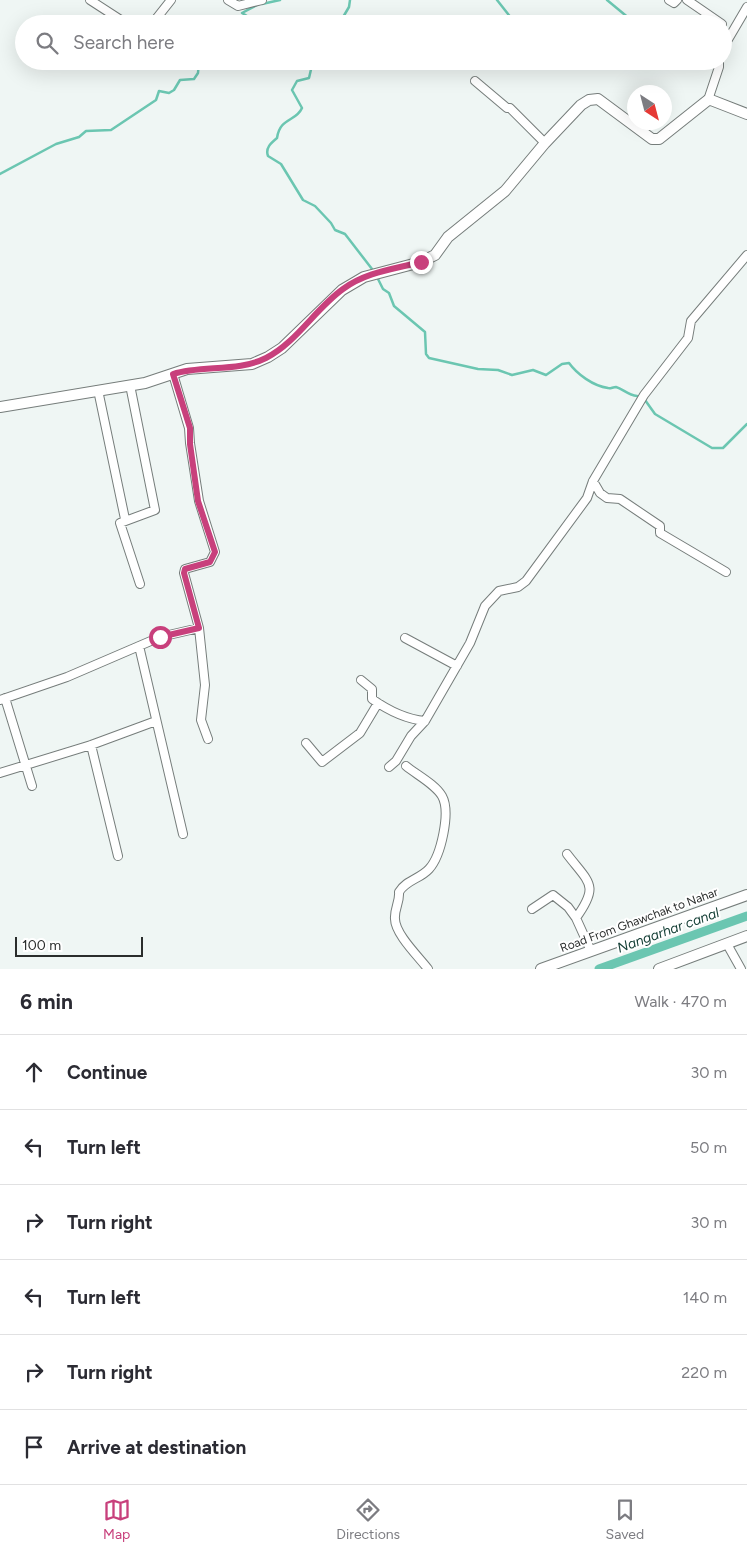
<!DOCTYPE html>
<meta charset="utf-8">
<style>
body{margin:0;font-family:Figtree,sans-serif;background:#f7f7f7;color:#2b2b33}
.compass{position:absolute;left:627px;top:85px;width:45px;height:45px;border-radius:50%;background:#fff;box-shadow:0 5px 20px #0002;rotate:144deg}
.scale{position:absolute;left:15px;bottom:12px;width:128px;box-sizing:border-box;padding-left:5px;border:2px solid #2a2d2c;border-top:0;font-size:14px;line-height:18px;white-space:nowrap;color:#2a2d2c;-webkit-text-stroke:4px #fff;paint-order:stroke}
.stop{position:absolute;width:15px;height:15px;margin:-11px;border:4px solid #c8407c;border-radius:50%;background:#fff}
.stop.end{background:#c8407c;border-color:#fff;box-shadow:0 1px 5px #0008}
.list{margin:0;padding:0;list-style:none}
h2{display:flex;justify-content:space-between;align-items:center;height:65px;margin:0;padding:0 20px;font-size:21px}
h2 small{font-size:16px;font-weight:400;color:#7c7c81}
.list li{display:grid;grid-template-columns:32px 1fr auto;gap:15px;align-items:center;box-sizing:border-box;height:75px;padding:0 20px;border-top:1px solid #e1e1e2}
.list b{display:block;font-size:19px;white-space:nowrap}
.list em{font-size:16px;font-style:normal;color:#7c7c81}
.icon{flex:none;width:28px;height:28px;fill:none;stroke:currentColor;stroke-width:2;stroke-linecap:round;stroke-linejoin:round}
.map{position:relative;flex:none;width:747px;height:969px;overflow:hidden}
.search{position:absolute;background:#fff;box-shadow:0 5px 20px #0002;left:15px;right:15px;top:15px;height:55px;display:flex;align-items:center;gap:12px;box-sizing:border-box;padding:0 18px;border-radius:28px;color:#7c7c81;font-size:19px}
.sheet{height:515px;background:#fff}
nav{display:flex;justify-content:space-around;align-items:center;box-sizing:border-box;height:70px;border-top:1px solid #e1e1e2;background:#fff;font-size:14px;color:#7c7c81}
nav a{display:grid;justify-items:center;gap:2px}
nav .on{color:#c8407c}
.map>svg:first-child{display:block}
.lines{fill:none;stroke-linecap:round;stroke-linejoin:round}
.stream{stroke:#6bc6b1;stroke-width:2.5}
.canal{stroke:#6bc6b1;stroke-width:9}
.street-casing{stroke:#767d7b;stroke-width:10}
.secondary-casing{stroke:#767d7b;stroke-width:12}
.street{stroke:#fff;stroke-width:8}
.secondary{stroke:#fff;stroke-width:10}
.route{stroke:#c8407c;stroke-width:6}
.labels{text-anchor:middle;stroke-width:4;stroke-linejoin:round;paint-order:stroke}
.street-label{font-size:12px;fill:#2a2d2c;stroke:#fff}
.water-label{font-size:14px;font-style:italic;fill:#174138;stroke:#fff}
</style>
<div class="map">
<svg width="747" height="969" viewBox="0 0 747 969">
<rect width="100%" height="100%" fill="#eff6f4"/>
<g class="lines">
<!-- stream -->
<path class="stream" d="M497 0 512 19 508 24
M607 0 636 24
M262 4 280 0
M248 24 252 19 242 13 257 5
M339 24 349 7 350 0
M209 61H218
M313 61 309 78 297 81 292 90 302 108C296 122 280 117 277 138 271 143 265 148 268 156L281 164 303 200 315 206 331 223 335 230 345 234 372 269
M0 174 56 144 79 137 86 131 111 130 156 100 159 91 169 93 174 90 180 80 194 79 198 73 199 61
M377 277 383 289 389 293 394 306 425 332 426 354 429 358 478 369 498 370 512 375 533 370 546 375 562 364 569 363C577 374 593 386 608 388 610 389 613 387 616 387 623 389 628 395 637 396
M645 400 655 414 712 448H723L747 424"/>
<!-- canal -->
<path class="canal" d="M599 969 747 916"/>
<defs>
<path id="street" d="M90 0 127 24
M228 0 238 6 262 0
M669 0 674 3 677 0
M687 0 722 24
M152 24 171 0
M723 48 747 7
M475 81 507 108H510L545 143
M708 100 719 67V61
M173 374 189 428 190 443 199 501 215 552 210 562 185 569 184 573 199 628 205 685 201 720 208 739
M130 385 155 510 120 523 140 584
M98 390 125 519
M593 481 600 493 607 498 620 499 660 526V533L726 572
M405 638 457 666
M139 646 183 834
M361 680 372 689V699C389 711 405 719 425 721
M5 698 32 786
M0 700 67 677 160 637 199 628
M306 743 322 762 360 733 378 703
M91 745 118 856
M406 766C417 775 435 784 442 796 451 812 441 856 429 869 420 879 406 880 399 892 400 902 394 909 395 919 395 934 419 957 428 969
M389 767 396 761 411 736 425 721 470 643 485 606 499 591 518 587 526 581 587 498 593 481 644 395 688 338 691 321 747 255
M0 773 91 745 156 721
M567 854C589 883 600 885 576 918L591 951
M532 909 553 895 568 907 576 918
M727 944 741 969"/>
<path id="secondary" d="M0 407 145 383 187 369 252 364 268 357 282 348 342 290 364 277 421 262 435 255 448 237 505 191 545 143 581 105 589 100 598 99 652 139H659L708 100H711L747 114
M541 969 747 895
M659 969 747 936"/>
</defs>
<!-- street casing -->
<use href="#street" class="street-casing"/>
<!-- secondary casing -->
<use href="#secondary" class="secondary-casing"/>
<!-- street -->
<use href="#street" class="street"/>
<!-- secondary -->
<use href="#secondary" class="secondary"/>
</g>
<g class="lines">
<!-- route -->
<path class="route" d="M160 637 199 628 184 573 185 569 210 562 215 552 198 501 190 444V428L173 374C203 365 238 372 266 358 297 342 315 309 343 289 366 272 394 269 421 262"/>
</g>
<g class="labels">
<!-- street labels -->
<g class="street-label">
<text transform="translate(639 920) rotate(-20)" y="4">Road From Ghawchak to Nahar</text>
</g>
<!-- water labels -->
<g class="water-label">
<text transform="translate(668 930) rotate(-20)" y="5">Nangarhar canal</text>
</g>
</g>
</svg>
<svg class="compass" viewBox="-18 -18 36 36"><path d="M0-13l5 13h-10z" fill="#e53935"/><path d="M0 13l5-13h-10z" fill="#7c7c81"/></svg>
<div class="scale">100 m</div>
<div class="stop" style="left:160px;top:637px"></div>
<div class="stop end" style="left:421px;top:262px"></div>
<div class="search"><svg class="icon" aria-label="search" viewBox="0 0 24 24"><circle cx="10" cy="10" r="6"/><path d="M15 15l6 6"/></svg>Search here</div>
</div>
<section class="sheet">
<h2>6 min<small>Walk · 470 m</small></h2>
<ul class="list">
<li><svg class="icon" aria-label="ahead" viewBox="0 0 24 24"><path d="M12 20V5M6 11l6-6 6 6"/></svg><div><b>Continue</b></div><em>30 m</em></li>
<li><svg class="icon" aria-label="left" viewBox="0 0 24 24"><path d="M17 20v-9H6M10 6l-5 5 5 5"/></svg><div><b>Turn left</b></div><em>50 m</em></li>
<li><svg class="icon" aria-label="right" viewBox="0 0 24 24"><path d="M7 20v-9h11M14 6l5 5-5 5"/></svg><div><b>Turn right</b></div><em>30 m</em></li>
<li><svg class="icon" aria-label="left" viewBox="0 0 24 24"><path d="M17 20v-9H6M10 6l-5 5 5 5"/></svg><div><b>Turn left</b></div><em>140 m</em></li>
<li><svg class="icon" aria-label="right" viewBox="0 0 24 24"><path d="M7 20v-9h11M14 6l5 5-5 5"/></svg><div><b>Turn right</b></div><em>220 m</em></li>
<li><svg class="icon" aria-label="arrive" viewBox="0 0 24 24"><path d="M6 21V4h12l-3 4 3 4H6"/></svg><div><b>Arrive at destination</b></div></li>
</ul>
</section>
<nav>
<a class="on"><svg class="icon" aria-label="map" viewBox="0 0 24 24"><path d="M3 6l6-2 6 2 6-2v14l-6 2-6-2-6 2zM9 4v14M15 6v14"/></svg>Map</a>
<a><svg class="icon" aria-label="directions" viewBox="0 0 24 24"><path d="M12 3l9 9-9 9-9-9zM9 14v-3h6M13 9l2 2-2 2"/></svg>Directions</a>
<a><svg class="icon" aria-label="saved" viewBox="0 0 24 24"><path d="M7 4h10v16l-5-4-5 4z"/></svg>Saved</a>
</nav>
